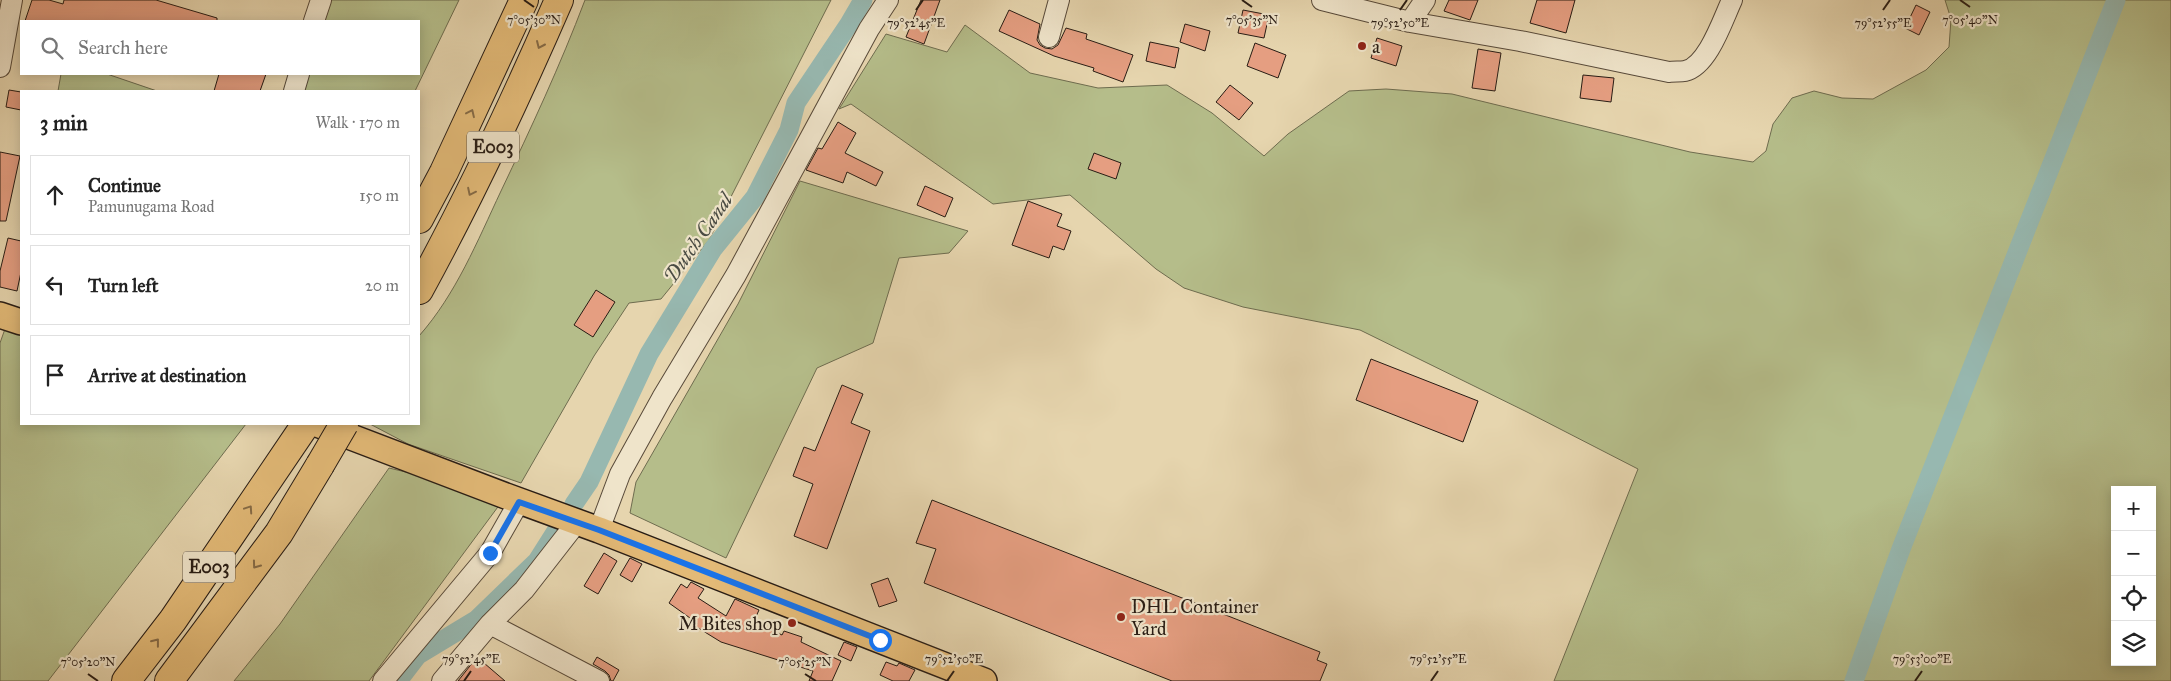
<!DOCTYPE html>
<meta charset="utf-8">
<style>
body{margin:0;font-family:"IM FELL Great Primer",serif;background:#f2f2f2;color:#222}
.controls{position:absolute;right:15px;bottom:15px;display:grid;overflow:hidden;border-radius:0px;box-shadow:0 2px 12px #0003}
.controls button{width:45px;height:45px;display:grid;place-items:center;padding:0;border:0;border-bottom:1px solid #e0e0e0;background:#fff;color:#222;font:25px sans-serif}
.stop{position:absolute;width:15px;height:15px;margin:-11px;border:4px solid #1a73e8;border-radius:50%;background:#fff}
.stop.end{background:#1a73e8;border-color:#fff;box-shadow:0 1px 5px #0008}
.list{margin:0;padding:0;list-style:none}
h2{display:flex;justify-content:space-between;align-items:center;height:65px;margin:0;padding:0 20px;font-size:21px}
h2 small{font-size:16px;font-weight:400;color:#767676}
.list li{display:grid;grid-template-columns:32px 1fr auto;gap:15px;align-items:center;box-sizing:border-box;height:80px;margin:0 10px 10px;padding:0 10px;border:1px solid #e0e0e0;border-radius:0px}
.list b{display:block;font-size:19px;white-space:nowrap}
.list p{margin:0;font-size:16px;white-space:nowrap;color:#767676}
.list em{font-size:16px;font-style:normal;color:#767676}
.icon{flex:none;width:28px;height:28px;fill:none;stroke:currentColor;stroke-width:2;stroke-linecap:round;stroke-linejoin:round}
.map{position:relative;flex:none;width:2171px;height:681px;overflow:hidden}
.search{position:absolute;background:#fff;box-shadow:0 2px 12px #0003;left:20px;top:20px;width:400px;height:55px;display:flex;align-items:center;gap:12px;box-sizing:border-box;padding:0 18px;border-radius:0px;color:#767676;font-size:19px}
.panel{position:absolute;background:#fff;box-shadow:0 2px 12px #0003;left:20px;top:90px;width:400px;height:335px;border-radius:0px}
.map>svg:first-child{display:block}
.green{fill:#b5bd8a;stroke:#6e6c4f;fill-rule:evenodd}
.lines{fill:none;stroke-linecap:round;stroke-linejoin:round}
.canal{stroke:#97b8b0;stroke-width:19}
.building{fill:#e59e81;stroke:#281c14}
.minor-casing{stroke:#584a3a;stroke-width:22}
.major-casing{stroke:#281c14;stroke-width:28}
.highway-casing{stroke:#281c14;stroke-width:30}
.minor{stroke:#efe4ca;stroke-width:20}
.major{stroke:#e3ba77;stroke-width:25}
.highway{stroke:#e3ba77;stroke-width:28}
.highway-bridge-casing{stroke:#281c14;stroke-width:30;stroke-linecap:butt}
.highway-bridge{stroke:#e3ba77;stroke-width:28}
.oneway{stroke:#866b46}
.route{stroke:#1a73e8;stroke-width:6}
.ticks{fill:none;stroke:#281c14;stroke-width:2}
.poi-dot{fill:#8f2418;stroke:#efe4ca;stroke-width:2}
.labels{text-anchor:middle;stroke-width:4.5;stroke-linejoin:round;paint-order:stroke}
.shield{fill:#efe4ca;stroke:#64584b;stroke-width:1}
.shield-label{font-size:18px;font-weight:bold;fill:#281c14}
.poi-label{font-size:19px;fill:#281c14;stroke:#efe4ca;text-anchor:start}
.water-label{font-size:20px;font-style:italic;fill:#494b43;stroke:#efe4ca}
.ticks-label{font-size:12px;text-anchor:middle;fill:#281c14;stroke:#efe4ca;stroke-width:4.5;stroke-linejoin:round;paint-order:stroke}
</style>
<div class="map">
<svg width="2171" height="681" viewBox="0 0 2171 681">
<rect width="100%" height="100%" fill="#e6d5ae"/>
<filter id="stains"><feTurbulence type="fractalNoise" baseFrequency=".004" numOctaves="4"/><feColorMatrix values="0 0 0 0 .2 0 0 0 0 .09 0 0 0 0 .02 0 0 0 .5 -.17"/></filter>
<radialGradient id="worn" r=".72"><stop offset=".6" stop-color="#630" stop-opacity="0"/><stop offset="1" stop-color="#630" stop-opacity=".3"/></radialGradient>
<!-- green -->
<path class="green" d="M325 0H459L415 91H300L305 74H419V21H320Z
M585 0H831L709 240 661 299 629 303 594 356 521 483 408 444 370 424H419V336C456 294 477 242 501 191 531 128 560 66 585 0Z
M1945 0H2171V681H1554L1638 469 1527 412 1360 330 1243 307 1184 288 1156 269 1070 195 993 204 851 104 839 109 886 34 947 52 965 25 1030 73 1098 88 1167 85 1212 113 1264 156 1288 134 1349 91 1386 89 1452 94 1690 152 1753 162 1766 151 1773 124 1792 98 1814 91 1842 98 1873 99 1926 70 1949 47 1951 19ZM2115 490H2152V662H2115Z
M61 74H107L157 91H58Z
M800 181 968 231 949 253 899 258 873 343 817 368 726 558 630 513 636 482 738 304Z
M6 326 21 335V424H246L48 681H0V343Z
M389 468 506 496 369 681H234L280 624Z"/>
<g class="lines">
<!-- canal -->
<path class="canal" d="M574 504 589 482 649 354 713 249 755 197 789 130 796 103 849 24 863 0
M398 681 418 655 476 620 537 561 556 531
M1854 681 1901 549 2116 0"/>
</g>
<!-- building -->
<path class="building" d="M32 0H49L63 4 64 0H156L217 18V21H25Z
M921 0H940L924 44 906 37Z
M1449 0H1478L1470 20 1444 11Z
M1537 0H1575L1566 33 1530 23Z
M1916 5 1930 12 1919 35 1905 28Z
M1009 10 1040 24 1037 40 1040 45 1045 48 1052 49 1058 45 1066 28 1087 34 1086 39 1133 55 1123 82 1093 71 1094 68 1054 56 999 31Z
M1243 10 1269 15 1264 38 1238 33Z
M1185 24 1210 31 1205 51 1180 42Z
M1377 38 1402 46 1396 66 1371 58Z
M1150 42 1179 48 1175 68 1146 61Z
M1255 43 1286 55 1278 78 1247 66Z
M1478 49 1501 53 1495 91 1472 88Z
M219 74H266L260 91H214Z
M1583 75 1614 78 1611 102 1580 98Z
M1230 85 1253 103 1239 120 1216 102Z
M9 90 21 92V110L6 107Z
M838 122 856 133 845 153 883 172 876 186 847 172 843 183 806 170 818 148 822 149Z
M0 152 20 156 6 221H0Z
M1094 153 1121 163 1116 179 1088 169Z
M925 186 953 198 945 217 917 205Z
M1028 201 1062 214 1057 226 1071 231 1064 250 1053 246 1049 258 1012 245Z
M8 238 21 241V272L17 291 0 287V271Z
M596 290 615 302 593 337 574 325Z
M1371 359 1478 401 1463 442 1356 400Z
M842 385 863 394 851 423 870 431 827 549 794 536 813 484 793 476 804 447 815 451Z
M932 500 1320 652 1317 660 1327 664 1320 681H1172L924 583 936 549 916 543Z
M604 553 617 561 598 594 584 586Z
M630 558 642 564 632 582 620 575Z
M888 578 897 601 879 607 871 584Z
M691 582 704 589 698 598 726 616 735 599 759 610 754 621 782 635 784 631 802 637 801 642 841 661 832 681H809L813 671 721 642 695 626 697 623 669 603 681 584 687 588Z
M844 642 857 647 851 661 838 655Z
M477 657 505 681H458Z
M597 657 619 670 613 681H611L609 675 605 671 593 664Z
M886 662 897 666 899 663 915 670 909 681H893L880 675Z"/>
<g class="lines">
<defs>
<path id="minor" d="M1322 0 1410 22 1520 41 1669 72C1674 71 1680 72 1685 71 1708 66 1723 19 1732 0
M314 21 321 0
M1410 22 1425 0
M1049 37 1059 0
M0 67 12 0
M294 91 299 74
M599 530 620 474 662 398 736 275 869 29 888 0
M490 624 599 681
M383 681 490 553 519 502
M442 681 490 624 524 590 577 522"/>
<path id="major" d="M0 315 21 322
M317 424 506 496 599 530 984 681"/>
<path id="highway" d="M419 219 444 172 524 0
M419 290C471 195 516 99 559 0
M126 681 173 620 306 424
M169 681 279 533 320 465"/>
</defs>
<!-- minor casing -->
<use href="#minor" class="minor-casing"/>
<!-- major casing -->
<use href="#major" class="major-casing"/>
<!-- highway casing -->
<use href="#highway" class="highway-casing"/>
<!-- minor -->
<use href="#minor" class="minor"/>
<!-- major -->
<use href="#major" class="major"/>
<!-- highway -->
<use href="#highway" class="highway"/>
<defs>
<path id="highway-bridge" d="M320 465 344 424"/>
</defs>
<!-- highway-bridge casing -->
<use href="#highway-bridge" class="highway-bridge-casing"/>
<!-- highway-bridge -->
<use href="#highway-bridge" class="highway-bridge"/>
</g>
<!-- one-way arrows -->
<defs><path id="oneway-chevron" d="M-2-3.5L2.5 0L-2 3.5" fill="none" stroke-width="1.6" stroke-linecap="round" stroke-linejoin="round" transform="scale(1.25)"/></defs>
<g class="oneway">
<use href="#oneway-chevron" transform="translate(540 45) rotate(114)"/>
<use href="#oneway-chevron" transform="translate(471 113) rotate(-65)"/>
<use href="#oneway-chevron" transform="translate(471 192) rotate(116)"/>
<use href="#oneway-chevron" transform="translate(249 509) rotate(-56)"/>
<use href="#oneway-chevron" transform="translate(256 565) rotate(126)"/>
<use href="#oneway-chevron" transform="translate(156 642) rotate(-52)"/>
</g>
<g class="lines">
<!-- route -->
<path class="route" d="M490 553 519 502 599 530 880 640"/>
</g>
<!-- ticks -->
<path class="ticks" d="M524 0 534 7M1242 0 1252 7M1960 0 1970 7M916 10 923 0M1400 10 1407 0M1883 10 1890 0M88 674 98 681M805 674 816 681M464 681 471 671M947 681 954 671M1431 681 1438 671M1915 681 1922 671"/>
<!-- markers -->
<g class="poi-dot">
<circle cx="1362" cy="46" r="5"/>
<circle cx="1121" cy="617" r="5"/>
<circle cx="792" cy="623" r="5"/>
</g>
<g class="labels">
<!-- shield labels -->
<g class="shield">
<rect x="467" y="131.5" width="52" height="31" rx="4"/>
<rect x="183" y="551.5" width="52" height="31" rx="4"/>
</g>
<g class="shield-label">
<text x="493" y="153">E003</text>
<text x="209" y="573">E003</text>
</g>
<!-- poi labels -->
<g class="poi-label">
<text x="1372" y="53">a</text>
<text x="1131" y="613">DHL Container<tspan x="1131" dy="22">Yard</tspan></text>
<text x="782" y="630" text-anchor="end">M Bites shop</text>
</g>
<!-- water labels -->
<g class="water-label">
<text transform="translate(698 238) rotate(-55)" y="7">Dutch Canal</text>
</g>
</g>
<g class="ticks-label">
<text x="1970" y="24">7°05'40"N</text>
<text x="534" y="24">7°05'30"N</text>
<text x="1252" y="24">7°05'35"N</text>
<text x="1883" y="27">79°52'55"E</text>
<text x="916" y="27">79°52'45"E</text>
<text x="1400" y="27">79°52'50"E</text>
<text x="471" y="663">79°52'45"E</text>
<text x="954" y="663">79°52'50"E</text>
<text x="1438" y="663">79°52'55"E</text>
<text x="1922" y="663">79°53'00"E</text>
<text x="88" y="666">7°05'20"N</text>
<text x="805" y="666">7°05'25"N</text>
</g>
<rect width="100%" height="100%" filter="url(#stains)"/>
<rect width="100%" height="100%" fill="url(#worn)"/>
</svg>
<div class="controls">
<button>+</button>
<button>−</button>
<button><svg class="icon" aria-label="locate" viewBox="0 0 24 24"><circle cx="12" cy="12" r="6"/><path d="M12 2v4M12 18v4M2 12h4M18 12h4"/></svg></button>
<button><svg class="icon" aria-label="layers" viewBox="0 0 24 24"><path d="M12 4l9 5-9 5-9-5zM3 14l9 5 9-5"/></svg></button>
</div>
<div class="stop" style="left:880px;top:640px"></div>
<div class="stop end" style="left:490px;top:553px"></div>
<div class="search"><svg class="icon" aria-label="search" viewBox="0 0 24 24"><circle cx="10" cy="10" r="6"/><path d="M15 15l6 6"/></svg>Search here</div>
<section class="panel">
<h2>3 min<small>Walk · 170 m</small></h2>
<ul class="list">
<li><svg class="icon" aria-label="ahead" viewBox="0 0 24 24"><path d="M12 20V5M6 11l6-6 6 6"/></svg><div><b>Continue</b><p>Pamunugama Road</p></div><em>150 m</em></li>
<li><svg class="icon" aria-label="left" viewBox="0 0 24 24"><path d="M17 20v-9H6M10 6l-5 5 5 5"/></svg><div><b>Turn left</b></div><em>20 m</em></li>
<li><svg class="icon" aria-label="arrive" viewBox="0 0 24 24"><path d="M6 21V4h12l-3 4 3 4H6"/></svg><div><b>Arrive at destination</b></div></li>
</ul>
</section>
</div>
